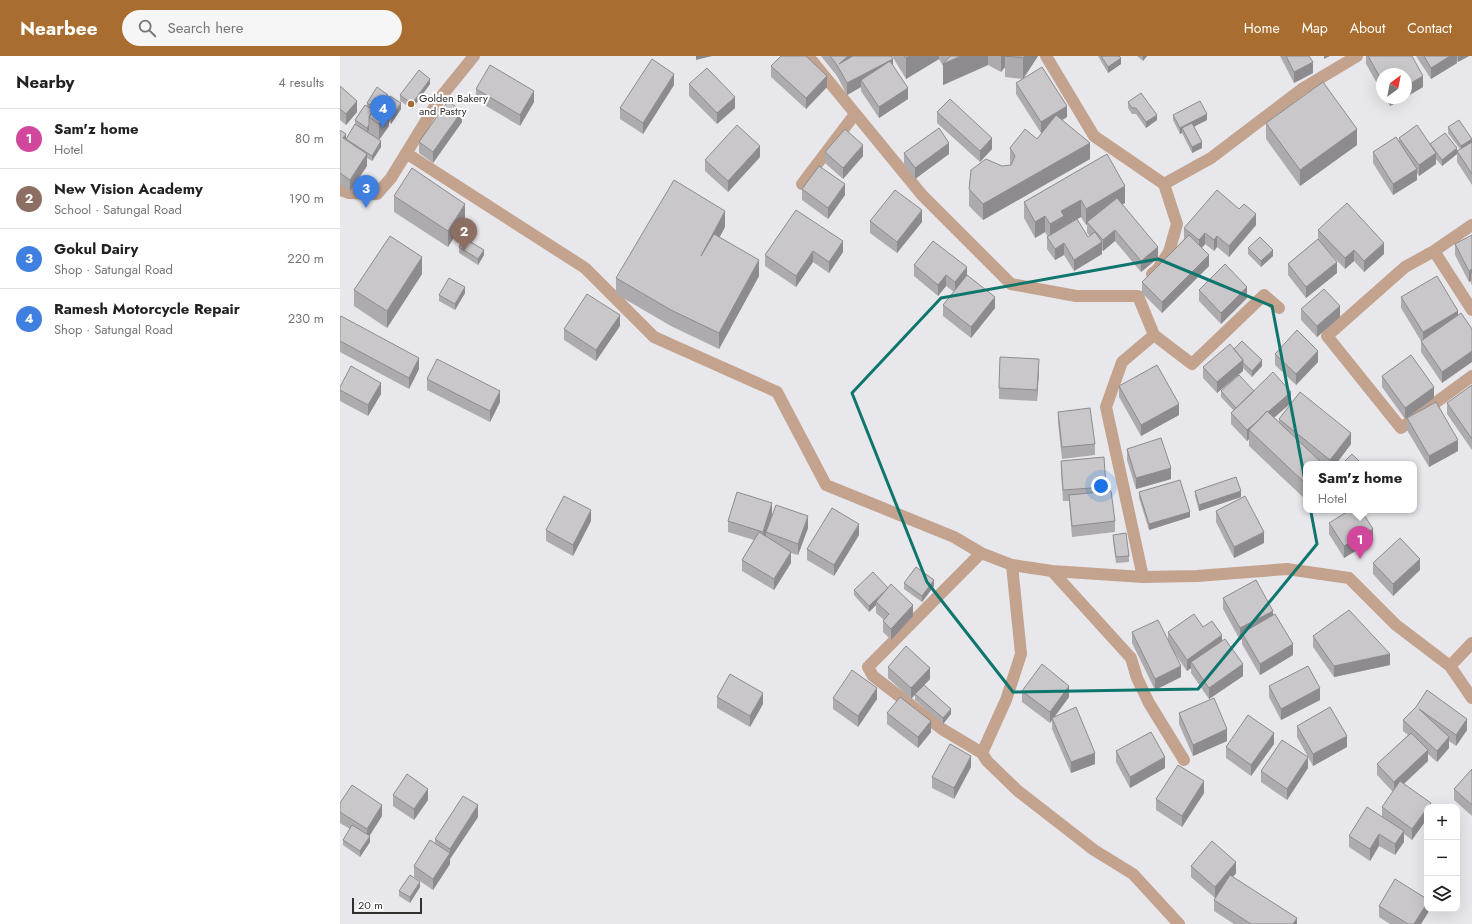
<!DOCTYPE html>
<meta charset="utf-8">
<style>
body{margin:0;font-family:Jost,sans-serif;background:#f6f6f6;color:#222}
.controls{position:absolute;right:12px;bottom:12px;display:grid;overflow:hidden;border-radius:8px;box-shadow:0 4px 16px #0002}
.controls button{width:36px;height:36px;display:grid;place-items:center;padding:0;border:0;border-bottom:1px solid #e0e0e0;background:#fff;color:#222;font:20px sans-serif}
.compass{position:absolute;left:1036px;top:12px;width:36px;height:36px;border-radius:50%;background:#fff;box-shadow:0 4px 16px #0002;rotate:32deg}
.scale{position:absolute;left:12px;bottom:10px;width:70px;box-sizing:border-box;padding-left:4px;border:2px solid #303031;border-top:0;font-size:11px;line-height:14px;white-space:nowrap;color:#303031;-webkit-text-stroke:3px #fff;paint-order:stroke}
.you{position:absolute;left:761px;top:430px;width:14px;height:14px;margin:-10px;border:3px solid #fff;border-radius:50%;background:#1a73e8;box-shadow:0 0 0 6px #1a73e833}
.badge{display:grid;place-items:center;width:26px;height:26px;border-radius:50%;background:#a96d2f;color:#fff;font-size:13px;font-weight:700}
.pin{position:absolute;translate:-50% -33px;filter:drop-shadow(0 1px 2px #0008)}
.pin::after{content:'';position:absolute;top:21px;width:14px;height:12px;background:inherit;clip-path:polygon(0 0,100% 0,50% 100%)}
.popup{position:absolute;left:963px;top:405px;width:114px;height:52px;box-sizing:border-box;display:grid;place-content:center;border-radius:8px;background:#fff;filter:drop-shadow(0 1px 3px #0005);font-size:13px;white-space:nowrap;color:#767676}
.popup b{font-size:15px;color:#222}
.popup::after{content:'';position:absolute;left:50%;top:100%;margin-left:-8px;border:8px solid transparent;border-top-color:#fff}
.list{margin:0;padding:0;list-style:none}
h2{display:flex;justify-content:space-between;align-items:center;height:52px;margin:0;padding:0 16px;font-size:17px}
h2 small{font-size:13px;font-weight:400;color:#767676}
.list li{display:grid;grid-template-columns:26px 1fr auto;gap:12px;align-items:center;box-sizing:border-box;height:60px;padding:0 16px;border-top:1px solid #e0e0e0}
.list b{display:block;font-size:15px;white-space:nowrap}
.list p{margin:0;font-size:13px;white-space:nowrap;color:#767676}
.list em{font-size:13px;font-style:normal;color:#767676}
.icon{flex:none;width:22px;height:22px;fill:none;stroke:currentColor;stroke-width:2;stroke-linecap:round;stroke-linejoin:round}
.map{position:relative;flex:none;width:1132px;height:868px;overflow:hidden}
header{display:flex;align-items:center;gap:24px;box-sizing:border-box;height:56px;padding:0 20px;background:#a96d2f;color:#fff}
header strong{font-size:19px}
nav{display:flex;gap:22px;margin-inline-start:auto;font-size:14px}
.search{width:280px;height:36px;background:#f6f6f6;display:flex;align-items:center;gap:10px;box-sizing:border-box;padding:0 14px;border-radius:22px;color:#767676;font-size:15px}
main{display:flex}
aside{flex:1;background:#fff}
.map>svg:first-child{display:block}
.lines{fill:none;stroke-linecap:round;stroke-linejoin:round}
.lane{stroke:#c3a28e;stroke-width:12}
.street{stroke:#c3a28e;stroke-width:12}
.wall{fill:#adabae;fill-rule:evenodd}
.shaded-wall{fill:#8d8b8d}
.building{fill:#c9c7ca;stroke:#8d8b8d}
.marked{fill:none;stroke:#0f766e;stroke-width:3;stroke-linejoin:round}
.poi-dot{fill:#a96d2f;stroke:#fff;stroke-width:1.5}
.labels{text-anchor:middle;stroke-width:4;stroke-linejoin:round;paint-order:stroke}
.poi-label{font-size:11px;fill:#303031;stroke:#fff;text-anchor:start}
</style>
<header>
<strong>Nearbee</strong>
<div class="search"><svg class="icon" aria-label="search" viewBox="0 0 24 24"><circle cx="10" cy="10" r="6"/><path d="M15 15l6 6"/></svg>Search here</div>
<nav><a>Home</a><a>Map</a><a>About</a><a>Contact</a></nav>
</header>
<main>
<aside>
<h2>Nearby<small>4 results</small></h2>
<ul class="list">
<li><span class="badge" style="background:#d1479c">1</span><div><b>Sam'z home</b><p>Hotel</p></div><em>80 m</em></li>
<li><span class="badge" style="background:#8d6e63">2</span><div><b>New Vision Academy</b><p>School · Satungal Road</p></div><em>190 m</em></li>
<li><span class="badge" style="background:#3f7fe0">3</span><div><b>Gokul Dairy</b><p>Shop · Satungal Road</p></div><em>220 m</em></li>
<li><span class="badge" style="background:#3f7fe0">4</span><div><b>Ramesh Motorcycle Repair</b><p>Shop · Satungal Road</p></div><em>230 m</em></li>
</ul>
</aside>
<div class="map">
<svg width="1132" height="868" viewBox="0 0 1132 868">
<rect width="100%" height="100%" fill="#e8e8ec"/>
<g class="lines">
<!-- lane -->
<path class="lane" d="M462 128 515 58"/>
<!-- street -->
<path class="street" d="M468 0 582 139 671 228 736 240H798
M706 0 754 80 824 128
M66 97 245 212 314 281 437 336 486 429 614 481 641 497 672 509 712 515 803 521
M0 134 9 137 37 138 51 122 100 42 134 0
M1132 169 1094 195 1065 211 987 280 1061 372 1132 320
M1094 195 1132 254
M812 218 817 214 829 196 837 168 824 128 871 102 962 33 1017 0
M798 240 814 279 852 308 924 239 939 252
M814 279 782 306 766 351 803 521 857 520 947 513 1009 522 1056 569 1110 610 1132 642
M641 497 528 611 533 620 602 673 642 697 666 644 681 598 672 509
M712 515 791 602 797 622 809 647 844 704
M1110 610 1132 587
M642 697 647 705 678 735 754 794 793 818 839 868"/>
</g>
<!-- wall -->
<path class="wall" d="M481 0H551L553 9 568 43 539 62 521 35V31L507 39 497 20Z
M552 0H698L683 23 665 21V11L661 16 648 9 603 29V10L599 3 566 23Z
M758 0H779L781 8 768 17Z
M797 0H807L803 5Z
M940 0H969L973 17 954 27Z
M1026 0H1072L1083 31 1066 41V18H1042V36L1026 8Z
M1076 0H1129L1118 6 1117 4V7L1091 23Z
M431 10 487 31 466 53 431 21Z
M676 27 727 61 722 64 750 103 643 164 629 150V133L662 110 671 109 670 108V92L697 83 703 76 701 77 676 38Z
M90 28 72 53 60 45V39Z
M349 28 395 52 377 68 349 40Z
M334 29 303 78 280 63V52Z
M0 30 17 56 6 69 0 64Z
M136 33 194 46 180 70 136 44Z
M48 42 61 53 51 68 49 66V70L39 84 41 91 32 105 27 102V110L10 135 0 128V74L6 83 15 68V64L27 50V47Z
M1045 42H1064L1050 50Z
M788 46 817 64 806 72 796 58H792L788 52Z
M597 56 652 93 640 106 597 67Z
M833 59 867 64 854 70 862 92 852 97 842 77 840 78 833 64Z
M122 66 93 107 79 97V86Z
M926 67 1017 89 960 130 926 83Z
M1108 71 1132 83V129L1117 106V98L1102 110 1096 103V108L1079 120 1077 117V124L1053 139 1033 107V96L1059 86V82L1090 88 1117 95 1120 93 1108 77Z
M485 96 523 100 503 123 485 107Z
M564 97 609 98 575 123 564 108Z
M767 98 785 147 782 148 818 202 801 216 775 185 763 195 762 194V198L734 215 724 199 715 204 707 193V181H708L705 176 695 182 684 162V146ZM741 161 746 169 747 168V177L750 180 748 181 737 163Z
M420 101 388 136 365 115V104Z
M462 133 505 139 488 163 462 144Z
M54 140 125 164 108 191 54 156Z
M530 165 582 166 557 197 530 177Z
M916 169 889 201 877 191 874 195 865 188 862 192 869 210 822 257 802 237V226L844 183V172Z
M385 171 379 182 419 220 379 293 331 270 276 238V222Z
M978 174 1044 198 1024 216 1014 205 1005 213 987 194 997 217 966 242 948 219V208L978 183Z
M1132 179V230L1131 227V225L1129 226 1115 199V188Z
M503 185V196L489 217 473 206 456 231 425 210V199Z
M119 191 144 199 138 209 119 197Z
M908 192 933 200 921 211 908 198Z
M574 209 627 219 655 252 631 282 603 260V249L614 236 606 230 598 240 574 220Z
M82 218 47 272 14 250V234Z
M859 234 907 242 881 268 859 245Z
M125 237 115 254 99 245V239Z
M1061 241 1118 259 1102 327 1081 296V285L1061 252Z
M961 253 1000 261 977 281 961 264Z
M0 262 79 313 69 333 0 296Z
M280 270 256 305 224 284V273Z
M894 293 922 310 912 321 903 312V315L877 337 863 322V311Z
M935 298 978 306 956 329 935 309Z
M699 314 697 345 659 343V332Z
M1042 320 1094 342 1065 363 1042 331Z
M87 323 160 346 150 366 87 334Z
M1132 329V394L1107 358V347Z
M779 330 839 359 801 380 779 341Z
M0 331 41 338 28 360 0 345Z
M881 335H914L951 347 934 361 939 366V363L1011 388 996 408H966V444L909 390V383L907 385 891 368V357L894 355 881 341Z
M718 356 755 388V399L722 403 718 367Z
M1067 362 1118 395 1089 411 1067 374Z
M787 393 831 423 796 433 787 404Z
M721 405 766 431V435L775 465V476L732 481 729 445H723L721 416Z
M855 435 901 441 859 455 855 440Z
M799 436 850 461 809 474 799 442Z
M876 455 924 487 894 502 876 466Z
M432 458 468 472 458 499 451 497V507L434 534 402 515V504L414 484 388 476V465Z
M251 465 233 500 206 485V474Z
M989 467 1033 484 1004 502 989 478Z
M519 479 494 520 467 504V493Z
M773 479 789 500V506L776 507 773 484Z
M1033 507 1080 514 1053 540 1033 518Z
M564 527 594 530 582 546 564 533Z
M514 534 573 560 551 584 543 576V565L544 564 536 557V549L529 556 514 539Z
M883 542 933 559 953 599 920 619 902 588V583L900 584 883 553Z
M863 571 882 585 903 620 869 643 851 617V612L847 615 833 595 841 621 815 634 792 587V576L828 584V576Z
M973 580 1050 609 994 621 973 591Z
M548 611 590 623 584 629 611 658 603 668 575 644V639L571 643 548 622Z
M929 630 980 644 941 664 929 641Z
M682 635 729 641 715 660 755 708 731 717 712 673V664L710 667 682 646Z
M377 641 423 648 410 671 377 652Z
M493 642 537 643 518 671 493 653Z
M1076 651 1127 674 1116 690 1109 685V692L1097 706 1088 698V705L1064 728 1091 751 1072 784 1064 778V786L1055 799 1039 790 1030 805 1009 791V780L1042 760V751L1053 736 1037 719V708L1068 679 1063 675V664Z
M547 657 591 676 578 692 547 668Z
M839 657 887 685 853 700 839 668Z
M957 670 1007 691 973 710 957 681Z
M934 688 911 720 886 702V691Z
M776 695 825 712 790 732 776 706Z
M631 711 614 743 592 732V721Z
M968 712 947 744 921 726V715Z
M1132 713V760L1114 744V733Z
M864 737 842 771 816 754V743Z
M53 739 88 744 74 764 53 750Z
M0 747 42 760 29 780 30 786 20 801 3 789V784L10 773 0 767Z
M138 761 110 803V808L93 834 74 821V810L95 787V783Z
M851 810 896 817 893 821 957 868H894L874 855V844L875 842 851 821Z
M80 831 70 847 59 840V835Z
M1039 850 1089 853V855L1081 868H1050L1039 861Z"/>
<!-- shaded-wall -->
<path class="shaded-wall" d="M356 0H372L356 4Z
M508 0H522L499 8Z
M570 0H599V3L566 23V2Z
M621 0H648V9L603 29V8Z
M661 0H670H665V11L661 16Z
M685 0H698L683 23V2Z
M803 0H807L803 5Z
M984 0H990L984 3Z
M1110 0H1117V7L1091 23V12Z
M1118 0H1129L1118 6Z
M781 2V8L768 17V11Z
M553 3V14L521 24V31L507 39V27Z
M973 6V17L954 27V16Z
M334 18V29L303 78V67Z
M487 20V31L466 53V42Z
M1083 20V31L1066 41V30Z
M90 23V28L72 53V48Z
M568 32V43L539 62V51Z
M194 35V46L180 70V59Z
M48 39V45L38 54Z
M395 41V52L377 68V57Z
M1050 42H1064L1050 50Z
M17 45V56L6 69V58Z
M61 47V53L51 68V62Z
M727 50V61L701 77V66Z
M49 54V70L39 84V68Z
M122 55V66L93 107V96Z
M867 58V64L844 76 842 72V77L840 78V72Z
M817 59V64L806 72V66Z
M29 69V74L27 77V72Z
M1017 73V89L960 130V114Z
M6 78V89L3 82Z
M652 82V93L640 106V95Z
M1132 83V89L1121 95V90Z
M41 85V91L32 105V100Z
M862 86V92L852 97V91Z
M609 87V98L575 123V112Z
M750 87V103L643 164V148Z
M523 89V100L503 123V112Z
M420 90V101L388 136V125Z
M1117 92V98L1102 110V104Z
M1096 97V108L1079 120V109Z
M27 98V110L10 135V124Z
M1077 113V124L1053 139V128Z
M505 128V139L488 163V152Z
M785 130V147L749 167 747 166V168L746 169V153Z
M741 144V161L724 170V176L710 184V168L721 155Z
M125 148V164L108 191V175Z
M582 154V166L557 197V186Z
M385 155V171L361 216V200Z
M916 158V169L889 201V190Z
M705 160V176L695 182V166Z
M775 174V185L763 195V184Z
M865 177V188L859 195V184Z
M877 180V191L874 195V184Z
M503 185V196L489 217V206Z
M762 186V198L734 215V204Z
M724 187V199L715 204V193Z
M1044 187V198L1024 216V205Z
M818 191V202L801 216V205Z
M144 194V199L138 209V203Z
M933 194V200L921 211V205Z
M1014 194V205L1005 213V202Z
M473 195V206L456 231V220Z
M869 199V210L822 257V246Z
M82 201V218L47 272V255Z
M419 204V220L379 293V277Z
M997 206V217L966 242V231Z
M627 211V222L615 237V226Z
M1132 213V219L1131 216V225L1129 226V215Z
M606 219V230L598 240V229Z
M125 231V237L115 254V248Z
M907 231V242L881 268V257Z
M655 241V252L631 282V271Z
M1000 250V261L977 281V270Z
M1118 255V266L1083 287V276Z
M280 259V270L256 305V294Z
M978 295V306L956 329V318Z
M1132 295V306L1102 327V316Z
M79 302V313L69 333V322Z
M699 303V314L697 345V334Z
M903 304V315L877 337V326Z
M922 304V310L912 321V315Z
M41 327V338L28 360V349Z
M1094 331V342L1065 363V352Z
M160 335V346L150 366V355Z
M951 336V347L914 379 909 374V383L907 385V374Z
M839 348V359L801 380V369Z
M1011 377V388L996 408H990V404Z
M1118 384V395L1089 411V400Z
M831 412V423L796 433V422Z
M901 435V441L859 455V449Z
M432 447V458L426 476V479L423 487V476Z
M251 454V465L233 500V489Z
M850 456V461L809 474V468Z
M468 460V472L458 499V488Z
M519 468V479L494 520V509Z
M1033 473V484L1004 502V490Z
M924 476V487L894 502V491Z
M451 496V507L434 534V523Z
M1080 503V514L1053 540V528Z
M594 524V530L582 546V540Z
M548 532 536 546V549L529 556V550Z
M573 549V560L551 584V573Z
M933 555V566L902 577V583L900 584V572Z
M882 579V590L851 606V612L847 615V604Z
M953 588V599L920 619V608Z
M1050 598V609L994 621V610Z
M903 608V620L869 643V632Z
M841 610V621L815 634V623Z
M590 612V623L571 643V632Z
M729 630V641L713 663 712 662V664L710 667V656Z
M537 632V643L518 671V660Z
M980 632V644L941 664V653Z
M423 637V648L410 671V660Z
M611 653V658L603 668V662Z
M1127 663V674L1116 690V679Z
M591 665V676L578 692V681Z
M887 673V685L853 700V689Z
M934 677V688L911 720V709Z
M1007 680V691L973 710V698Z
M1109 681V692L1097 706V695Z
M1088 694V705L1054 737V726Z
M755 697V708L731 717V706Z
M631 700V711L614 743V732Z
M825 701V712L790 732V721Z
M968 701V712L947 744V733Z
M864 725V737L842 771V760Z
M88 733V744L74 764V753Z
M1091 747V751H1087Z
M42 749V760L27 784V773Z
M138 749V761L110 803V808L93 834V823L110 797V793Z
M1087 752V763L1072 784V773Z
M1064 775V786L1055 799V788Z
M1039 778V790L1030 805V793Z
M30 780V786L20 801V795Z
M896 806V817L875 842V831Z
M80 826V831L70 847V841Z
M1087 847V853H1089V855L1081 868H1074Z
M957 862V868H953Z"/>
<!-- building -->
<path class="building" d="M441 0H466L487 20 466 42 431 10Z
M490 0H508L499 8 513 0H551L553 3 507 27 497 9Z
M564 0H570L566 2Z
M610 0H621L603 8Z
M665 0H685L683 2Z
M761 0H779L781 2 768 11Z
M946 0H969L973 6 954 16Z
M1028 0H1072L1083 20 1066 30V18H1042V25Z
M1084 0H1110L1091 12Z
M312 3 334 18 303 67 280 52Z
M550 5 568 32 539 51 521 24Z
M150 9 194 35 180 59 136 33Z
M702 11 727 50 701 66 676 27Z
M367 12 395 41 377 57 349 28Z
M79 14 90 23 72 48 60 39Z
M983 26 1017 73 960 114 926 67Z
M0 30 17 45 6 58 0 53Z
M37 31 48 39 42 50 38 47 35 52 27 47Z
M801 37 817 59 806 66 796 52H792L788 46Z
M50 40 61 47 51 62 49 61V54L43 50Z
M610 43 652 82 640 95 597 56Z
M108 45 122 55 93 96 79 86Z
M860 45 867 58 840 72 833 59Z
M38 47 49 54 39 68 29 61Z
M25 49 33 54 29 61V69L27 72 15 64Z
M716 59 750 87 643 148 629 133 631 114 646 103 662 110 671 109 675 100 670 92 685 73 697 83Z
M1119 64 1132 83 1121 90 1108 71Z
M852 67 862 86 852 91 842 72Z
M15 68 41 85 32 100 6 83Z
M397 69 420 90 388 125 365 104Z
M1077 69 1096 97 1079 109 1059 82Z
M599 72 609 87 575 112 564 97Z
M505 73 523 89 503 112 485 96Z
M0 74 6 78 3 82 27 98 10 124 0 117Z
M1105 77 1117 92 1102 104 1090 88Z
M1056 81 1077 113 1053 128 1033 96Z
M1132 86V118L1117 95Z
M767 98 785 130 746 153 741 144 721 155 724 160 710 168 705 160 695 166 684 146Z
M479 110 505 128 488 152 462 133Z
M72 112 125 148 108 175 54 140Z
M334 124 385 155 361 200 374 178 419 204 379 277 331 254 276 222Z
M555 134 582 154 557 186 530 165Z
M877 134 899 153 904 148 916 158 889 190 877 180 874 184 865 177 859 184 844 172Z
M777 142 818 191 801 205 775 174 763 184 747 166Z
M1007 147 1044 187 1024 205 1014 194 1005 202 978 174Z
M456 154 503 185 489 206 473 195 456 220 425 199Z
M737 163 748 181 755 176 762 186 734 204 724 187 715 193 707 181Z
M849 179 869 199 822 246 802 226Z
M1132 179V213L1129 215 1115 188Z
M50 180 82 201 47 255 14 234Z
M920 181 933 194 921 205 908 192Z
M124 182 144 194 138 203 119 191Z
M978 183 997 206 966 231 948 208Z
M593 185 627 211 615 226 606 219 598 229 574 209Z
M885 208 907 231 881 257 859 234Z
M627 219 655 241 631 271 603 249Z
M1097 220 1118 255 1083 276 1061 241Z
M109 222 125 231 115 248 99 239Z
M984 233 1000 250 977 270 961 253Z
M247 238 280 259 256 294 224 273Z
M1121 257 1132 273V295L1102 316 1081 285Z
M1 260 79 302 69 322 0 285V262Z
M957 274 978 295 956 318 935 298Z
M902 285 922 304 912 315 903 307V304L894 293Z
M890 288 903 304 877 326 863 311Z
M1071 299 1094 331 1065 352 1042 320Z
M660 301 699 303 697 334 659 332Z
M97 303 160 335 150 355 87 323Z
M817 309 839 348 801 369 779 330Z
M11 310 41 327 28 349 0 334V331Z
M933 316 951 336 928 356 927 355 919 364 907 374 891 357Z
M899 319 914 335 896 352 881 335Z
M1132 329V383L1107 347Z
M960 336 1011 377 990 404 939 363Z
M1096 346 1118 384 1089 400 1067 362Z
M750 352 755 388 722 391 718 356Z
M927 355 983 408H966V428L909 374Z
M821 382 831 412 796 422 787 393Z
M1012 398 1022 408H1002Z
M764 401 766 431 723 434 721 405Z
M896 421 901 435 859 449 855 435Z
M840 424 850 456 809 468 799 436Z
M771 435 775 465 732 470 729 439Z
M397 436 432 447 423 476 388 465Z
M224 440 251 454 233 489 206 474Z
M905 440 924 476 894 491 876 455Z
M436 449 468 460 458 488 426 476Z
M492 452 519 468 494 509 467 493Z
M1010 454H1021L1033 473 1004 490 989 467Z
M419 476 451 496 434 523 402 504Z
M786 477 789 500 776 501 773 479Z
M1060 482 1080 503 1053 528 1033 507Z
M576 511 594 524 582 540 564 527Z
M533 516 548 532 529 550 514 534Z
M916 524 933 555 900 572 883 542Z
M551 528 573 549 551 573 543 565 549 558 536 546Z
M1009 554 1050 598 994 610 973 580Z
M854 558 863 571 872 565 882 579 847 604 828 576Z
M935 558 953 588 920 608 902 577Z
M818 564 841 610 815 623 792 576Z
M885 583 903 608 869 632 851 606Z
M566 590 590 612 571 632 548 611Z
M702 608 729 630 710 656 682 635Z
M968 610 980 632 941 653 929 630Z
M512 614 537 632 518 660 493 642Z
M390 618 423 637 410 660 377 641Z
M584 629 611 653 603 662 575 638Z
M1087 634 1127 663 1116 679 1079 653 1109 681 1097 695 1063 664 1076 651Z
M560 641 591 665 578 681 547 657Z
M874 642 887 673 853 689 839 657Z
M736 651 755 697 731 706 712 662Z
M990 651 1007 680 973 698 957 670Z
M908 659 934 677 911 709 886 691Z
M811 676 825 701 790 721 776 695Z
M1071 677 1088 694 1054 726 1037 708Z
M942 684 968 701 947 733 921 715Z
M610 688 631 700 614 732 592 721Z
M838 709 864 725 842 760 816 743Z
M1132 713V749L1114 733Z
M67 718 88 733 74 753 53 739Z
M1060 725 1091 747 1072 773 1042 751Z
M12 729 42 749 27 773 0 756V747Z
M123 740 138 749 110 793 95 783Z
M1027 751 1064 775 1055 788 1039 778 1030 793 1009 780Z
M12 769 30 780 20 795 3 784Z
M90 784 110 797 93 823 74 810Z
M872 785 896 806 875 831 851 810Z
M70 819 80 826 70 841 59 835Z
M890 819 957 862 953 868H911L874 844Z
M1055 823 1087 843V847L1074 868H1068L1039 850Z"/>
<!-- marked area -->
<path class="marked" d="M818 203 932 250 977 488 858 633 673 636 587 526 512 337 601 242Z"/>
<!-- markers -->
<circle class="poi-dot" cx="71" cy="48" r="4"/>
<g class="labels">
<!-- poi labels -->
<g class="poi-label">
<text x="79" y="46">Golden Bakery<tspan x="79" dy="13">and Pastry</tspan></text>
</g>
</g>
</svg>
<div class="controls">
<button>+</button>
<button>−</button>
<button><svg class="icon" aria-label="layers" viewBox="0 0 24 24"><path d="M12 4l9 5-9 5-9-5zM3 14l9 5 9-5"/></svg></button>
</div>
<svg class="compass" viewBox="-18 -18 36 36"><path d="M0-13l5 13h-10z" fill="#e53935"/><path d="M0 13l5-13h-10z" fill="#767676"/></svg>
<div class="scale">20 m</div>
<div class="you"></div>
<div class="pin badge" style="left:1020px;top:503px;background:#d1479c">1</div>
<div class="popup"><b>Sam'z home</b>Hotel</div>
<div class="pin badge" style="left:124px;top:195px;background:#8d6e63">2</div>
<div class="pin badge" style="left:26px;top:152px;background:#3f7fe0">3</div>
<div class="pin badge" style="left:43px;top:72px;background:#3f7fe0">4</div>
</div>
</main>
